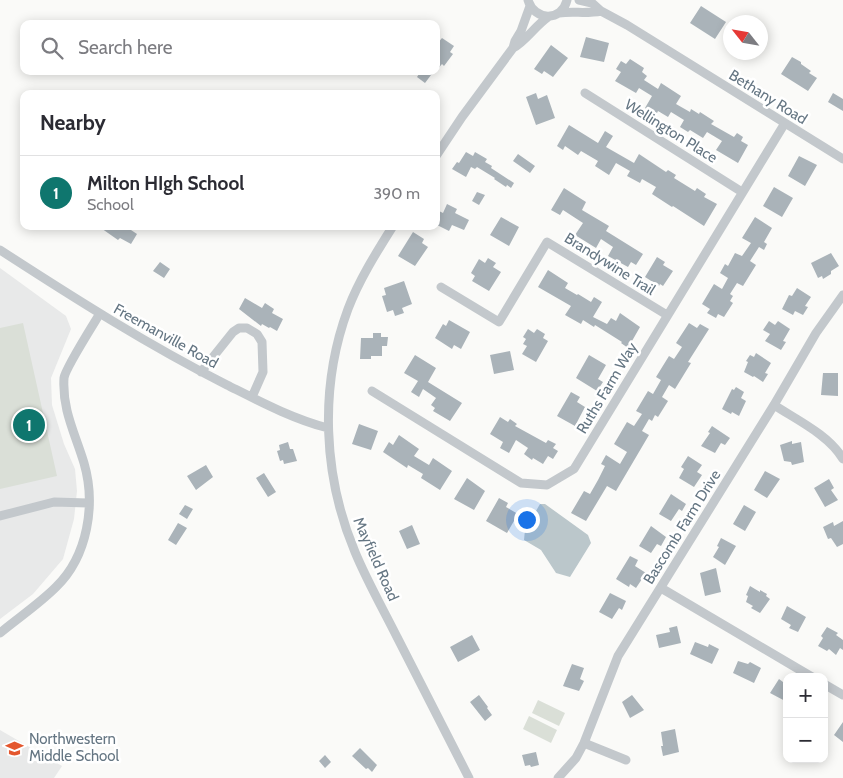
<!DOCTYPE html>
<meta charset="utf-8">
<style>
body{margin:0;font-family:Cabin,sans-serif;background:#f2f2f3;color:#2b2b33}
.controls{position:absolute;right:15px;bottom:15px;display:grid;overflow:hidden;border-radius:10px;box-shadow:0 2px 12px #0003}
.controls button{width:45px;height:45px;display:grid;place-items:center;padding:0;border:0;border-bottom:1px solid #e1e1e2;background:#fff;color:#2b2b33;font:25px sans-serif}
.compass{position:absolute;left:723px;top:15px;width:45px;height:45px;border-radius:50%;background:#fff;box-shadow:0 2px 12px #0003;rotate:301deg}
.you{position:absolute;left:526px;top:519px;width:18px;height:18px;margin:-12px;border:4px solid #fff;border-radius:50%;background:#1a73e8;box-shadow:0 0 0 8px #1a73e833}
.badge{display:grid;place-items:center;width:32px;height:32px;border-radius:50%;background:#0f766e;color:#fff;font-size:16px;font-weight:700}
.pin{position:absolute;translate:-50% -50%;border:2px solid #fff;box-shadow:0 1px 5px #0006}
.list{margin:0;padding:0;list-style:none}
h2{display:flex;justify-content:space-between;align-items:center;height:65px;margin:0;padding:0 20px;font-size:21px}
h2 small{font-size:16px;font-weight:400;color:#7c7c81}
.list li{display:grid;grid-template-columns:32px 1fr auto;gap:15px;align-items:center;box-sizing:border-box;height:75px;padding:0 20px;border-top:1px solid #e1e1e2}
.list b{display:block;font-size:19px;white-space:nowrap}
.list p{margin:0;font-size:16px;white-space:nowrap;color:#7c7c81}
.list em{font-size:16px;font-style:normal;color:#7c7c81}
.icon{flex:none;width:28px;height:28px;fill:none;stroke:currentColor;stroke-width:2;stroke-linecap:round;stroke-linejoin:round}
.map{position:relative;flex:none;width:843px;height:778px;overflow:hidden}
.search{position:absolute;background:#fff;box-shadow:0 2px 12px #0003;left:20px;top:20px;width:420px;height:55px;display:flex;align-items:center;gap:12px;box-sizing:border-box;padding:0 18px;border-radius:10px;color:#7c7c81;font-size:19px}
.panel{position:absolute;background:#fff;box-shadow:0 2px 12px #0003;left:20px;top:90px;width:420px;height:140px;border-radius:10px}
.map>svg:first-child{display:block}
.built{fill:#e8e9e9}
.green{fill:#dadfd7}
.water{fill:#bbc7cb}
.building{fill:#aab3b9}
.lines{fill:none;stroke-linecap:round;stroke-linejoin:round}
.minor{stroke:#c3c8cc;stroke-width:9}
.labels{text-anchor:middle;stroke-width:5;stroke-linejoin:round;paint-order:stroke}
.street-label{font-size:15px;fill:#657683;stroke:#fff}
.poi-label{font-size:15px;fill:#657683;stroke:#fff;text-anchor:start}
</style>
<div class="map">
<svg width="843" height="778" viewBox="0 0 843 778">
<rect width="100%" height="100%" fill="#fafaf8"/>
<!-- built -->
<path class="built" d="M0 268 66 316 71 329 51 378 52 405 64 444 75 469 77 491 74 519 63 559 33 594 0 619Z
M0 730 62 766 54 778H0Z"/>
<!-- green -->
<path class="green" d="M23 323 57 476 0 489V328Z
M538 700 565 713 559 726 532 713Z
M529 716 557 730 551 743 523 729Z"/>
<!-- water -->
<path class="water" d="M540 504H545L588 535 591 543 570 577 556 573 541 550 524 540 525 530Z"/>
<!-- building -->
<path class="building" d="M701 6 726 22 715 39 690 23Z
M586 37 609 43 604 62 580 57Z
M442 38 454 46 450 52 453 54 444 66 442 64 436 71V45Z
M551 45 568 58 553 77 544 71 542 74 534 69Z
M792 57 801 62V64L811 71 809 73 817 78 808 91 781 74Z
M630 59 644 68 642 72 647 76 644 80 658 89 661 83 681 96 676 104 690 112 691 109 699 114 700 112 714 121 711 124 734 137 737 133 743 137 741 141 748 145 738 163 716 150 722 141 707 132 703 138 690 130 688 132 680 127 684 120 671 112 668 117 658 111 656 115 645 108 652 96 639 88 636 93 615 81 621 72 616 69 621 61 626 64Z
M421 71H434L425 83 417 77Z
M536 93 538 99 547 95 555 118 536 125 526 97Z
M833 93 843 99V111L828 102Z
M569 125 598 143 605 131 613 136 606 147 634 163 639 154 666 172 668 170 676 175 674 178 695 191 697 188 706 194 704 197 717 204 704 226 673 206 672 207 652 194 656 187 642 179 640 183 627 176 630 171 616 163 609 175 595 166 598 161 581 151 578 155 565 146 563 150 557 146Z
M466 152 473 156 475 152 487 159 485 162 492 166 491 168 514 183 511 188 507 185 506 187 494 179 495 178 477 167 475 169 471 167 466 177 452 169 457 162 459 163Z
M518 154 535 166 530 173 513 161Z
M799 156 817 165 805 186 788 176Z
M774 187 793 198 782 217 763 206Z
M564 188 586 202 582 210 609 226 606 231 643 254 636 265 631 262 628 267 608 256 613 247 601 239 596 248 575 235 583 223 563 210 560 215 551 210Z
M477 192 485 195 479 205 472 201Z
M447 204 457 209 455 213 469 220 464 230 452 225 449 231 437 225 439 220 436 217 439 211 443 213Z
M501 217 519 227 509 246 490 235Z
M755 217 772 228 764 242 767 244 764 250 759 247 750 261 756 265 743 286 737 283 730 294 733 296 730 301 733 303 724 317 718 314 716 318 707 313 710 309 702 304 714 284 722 289 728 278 720 273 725 264 728 266 735 253 742 256 751 243 742 238Z
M98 226H125L137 234 131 244 120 238 118 240Z
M413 232 424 239 422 243 428 247 415 266 398 256Z
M831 253 839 266 831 271V274L823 279 822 276 818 278 811 263Z
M657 257 665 262 663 265 673 271 663 286 660 284 659 286 645 277Z
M488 258 496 263 493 267 501 272 489 291 472 281 475 276 471 273 479 259 485 263Z
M160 262 170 269 164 278 153 271Z
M548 270 568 283 565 288 577 295 578 294 591 302 594 297 602 302 593 317 607 324 611 318 616 321 620 313 640 327 628 348 621 343 622 342 595 325 594 327 583 320 581 324 565 315 571 306 538 287Z
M404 281 412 304 402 308 404 313 395 316 393 310 387 312 382 296 386 295 384 288Z
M797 288 811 297 805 306 808 307 803 315 795 311 793 315 782 309 789 295 792 296Z
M245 298 262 308 265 303 274 309 272 313 283 319 277 331 270 327 269 328 262 324 261 326 239 309Z
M449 320 470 332 461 349 454 345 452 349 435 338 443 324 446 326Z
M769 321 775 325 778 321 790 329 783 341 786 342 781 350 765 341 770 334 763 330Z
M689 323 697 328 700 324 709 329 688 362 691 363 675 389 669 385 662 397 668 401 658 417 655 415 652 421 649 419 642 431 649 435 616 491 607 486 586 521 571 513 584 491 590 494 598 480 605 466 601 464 606 455 620 464 627 452 614 444 627 422 634 426 642 414 636 411 648 391 653 394 661 380 656 377 669 356 674 359 682 347 676 343Z
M528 329 534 333 537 329 545 334 543 338 548 341 536 362 522 354 527 346 523 344 526 339 523 337Z
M373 333H381V337H388L387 346H382V356H371V359H360L361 338H373Z
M510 351 514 370 494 374 490 355Z
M756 353 771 363 765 373 768 374 763 382 754 376 753 377 744 372 748 362 746 361 750 355 754 357Z
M415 355 436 368 428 382 462 403 450 421 433 411 435 408 431 405 436 398 423 389 419 397 411 392 418 381 404 373Z
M589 355 606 365 598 379 603 382 597 391 576 378Z
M823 373H838V396L821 395Z
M736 387 744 392 741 398 746 401 739 416 732 412 731 414 722 409 732 389 734 390Z
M571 392 580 397 577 402 585 407 575 426 557 416Z
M500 417 508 422 510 419 517 424 515 426 546 443 548 440 556 444 553 448 558 451 553 459 548 456 543 464 533 458 532 460 524 454 528 448 516 440 509 453 500 448 503 442 490 434Z
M359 424 378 431 371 450 352 444Z
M712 426 730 438 725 445 721 443 715 453 701 446 710 433 708 432Z
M399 435 419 449 414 456 429 465 433 458 452 471 440 490 421 478 423 474 408 465 407 468 383 452 389 442 393 445Z
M792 441V444L801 442 804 462 792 465 791 462 784 461 780 445Z
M288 442 290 449H293L297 461 284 464 283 460 280 461 277 451 280 450 279 445Z
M688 456 702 465 697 472 702 475 694 487 679 478 684 469 681 467Z
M206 465 213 477 196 490 187 476Z
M765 471 780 479 767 498 754 490Z
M264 473 276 492 268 497 256 478Z
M467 478 485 491 474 510 454 499Z
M829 479 834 488 831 490 838 500 825 507 814 488Z
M671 494 686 504 682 511 679 509 671 521 659 514Z
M499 498 508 503 506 507 518 514 507 533 486 521Z
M185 505 193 509 187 519 179 514Z
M744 505 756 512 745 531 733 524Z
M843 521V544L837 547 831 538 828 539 823 527 833 522 834 526Z
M178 523 187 528 176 545 168 540Z
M412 525 420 544 407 549 399 531Z
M651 526 666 537 661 546 657 544 651 553 639 546Z
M721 538 736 546 725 565 713 557 719 547 717 546Z
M630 556 638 560 635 566 646 573 636 588 630 584 629 587 616 579Z
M716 568 721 592 705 596 700 573Z
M750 586 760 592V590L767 594 766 596 770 599 760 613 751 608 753 606 746 602 748 596 746 595Z
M610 593 626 601 622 610 619 608 612 619 599 612Z
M787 606 806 617 798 632 789 628 791 625 781 619Z
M677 626 681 643 659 648 656 635 670 632 669 628Z
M827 627 838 633 836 635 843 640V650L840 648 836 655 829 649 827 651 818 646 823 638 821 636Z
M472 635 480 650 458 662 450 647Z
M695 642 708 647 709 644 719 649 712 664 690 654Z
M738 661 748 664 750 662 761 668 754 683 733 673Z
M572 664 584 668 580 679 584 681 579 691 563 686Z
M779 679 787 685V702L770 693Z
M479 695 488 707 487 708 492 715 485 721 470 702Z
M632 695 644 710 630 718 622 702Z
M843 722V742L834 735Z
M675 729 679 752 663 756 661 746H663L661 732Z
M360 748 377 765 372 772 368 768 366 769 352 756Z
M536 752 539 765 531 767 530 765 525 766 522 755Z
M325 755 331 762 325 768 319 761Z"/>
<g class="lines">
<!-- minor -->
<path class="minor" d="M528 0C534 21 562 22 567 0
M579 0 592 3 601 11 627 25 843 159
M559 13C573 11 587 14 601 11
M513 48C525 42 535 26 548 17
M585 93 742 192
M436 156 462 117 513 48 515 41 521 31 530 6
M393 226C376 253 359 280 348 309 319 387 323 476 355 552 367 581 383 609 397 637 421 684 445 731 469 778
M0 250C74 298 148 345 227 385 259 401 293 419 328 428
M441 287 499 322 547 242 667 315
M201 372 233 332 239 328H247L257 334 262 342 263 372 252 397
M372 391 521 483 547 485 574 469 785 123
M774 405C797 420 829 435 843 459
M0 516 54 502 88 503
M661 588 812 677
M0 633C18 618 39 604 56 587 88 556 96 504 84 463 75 433 62 410 64 378 65 369 93 325 99 315
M824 684 843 695
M584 743 626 760
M558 778 576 758 584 743 618 656 774 405 816 333 843 295"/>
</g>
<!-- icons -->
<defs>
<symbol id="school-bare" viewBox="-9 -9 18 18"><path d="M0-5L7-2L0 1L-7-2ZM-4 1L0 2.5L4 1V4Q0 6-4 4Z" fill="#e4572e" stroke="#fff" stroke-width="2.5" paint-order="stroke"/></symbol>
</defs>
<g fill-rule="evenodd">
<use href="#school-bare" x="2" y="736" width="25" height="25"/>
</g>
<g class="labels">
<!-- street labels -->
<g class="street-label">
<text transform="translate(768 97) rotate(32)" y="5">Bethany Road</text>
<text transform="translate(671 131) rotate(32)" y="5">Wellington Place</text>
<text transform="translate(610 264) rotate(32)" y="5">Brandywine Trail</text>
<text transform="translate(166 336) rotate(29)" y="5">Freemanville Road</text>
<text transform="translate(607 388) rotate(-59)" y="5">Ruths Farm Way</text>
<text transform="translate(682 527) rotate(-58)" y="5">Bascomb Farm Drive</text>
<text transform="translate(376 559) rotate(66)" y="5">Mayfield Road</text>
</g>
<!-- poi labels -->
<g class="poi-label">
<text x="29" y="744">Northwestern<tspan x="29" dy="17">Middle School</tspan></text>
</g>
</g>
</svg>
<div class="controls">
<button>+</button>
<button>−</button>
</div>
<svg class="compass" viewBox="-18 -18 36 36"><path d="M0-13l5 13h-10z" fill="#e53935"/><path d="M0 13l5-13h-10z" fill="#7c7c81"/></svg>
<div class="you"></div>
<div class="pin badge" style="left:29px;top:425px">1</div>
<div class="search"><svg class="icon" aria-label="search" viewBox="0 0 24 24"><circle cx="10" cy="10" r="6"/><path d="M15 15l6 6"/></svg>Search here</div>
<section class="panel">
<h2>Nearby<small></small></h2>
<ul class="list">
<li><span class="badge">1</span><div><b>Milton HIgh School</b><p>School</p></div><em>390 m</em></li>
</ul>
</section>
</div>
